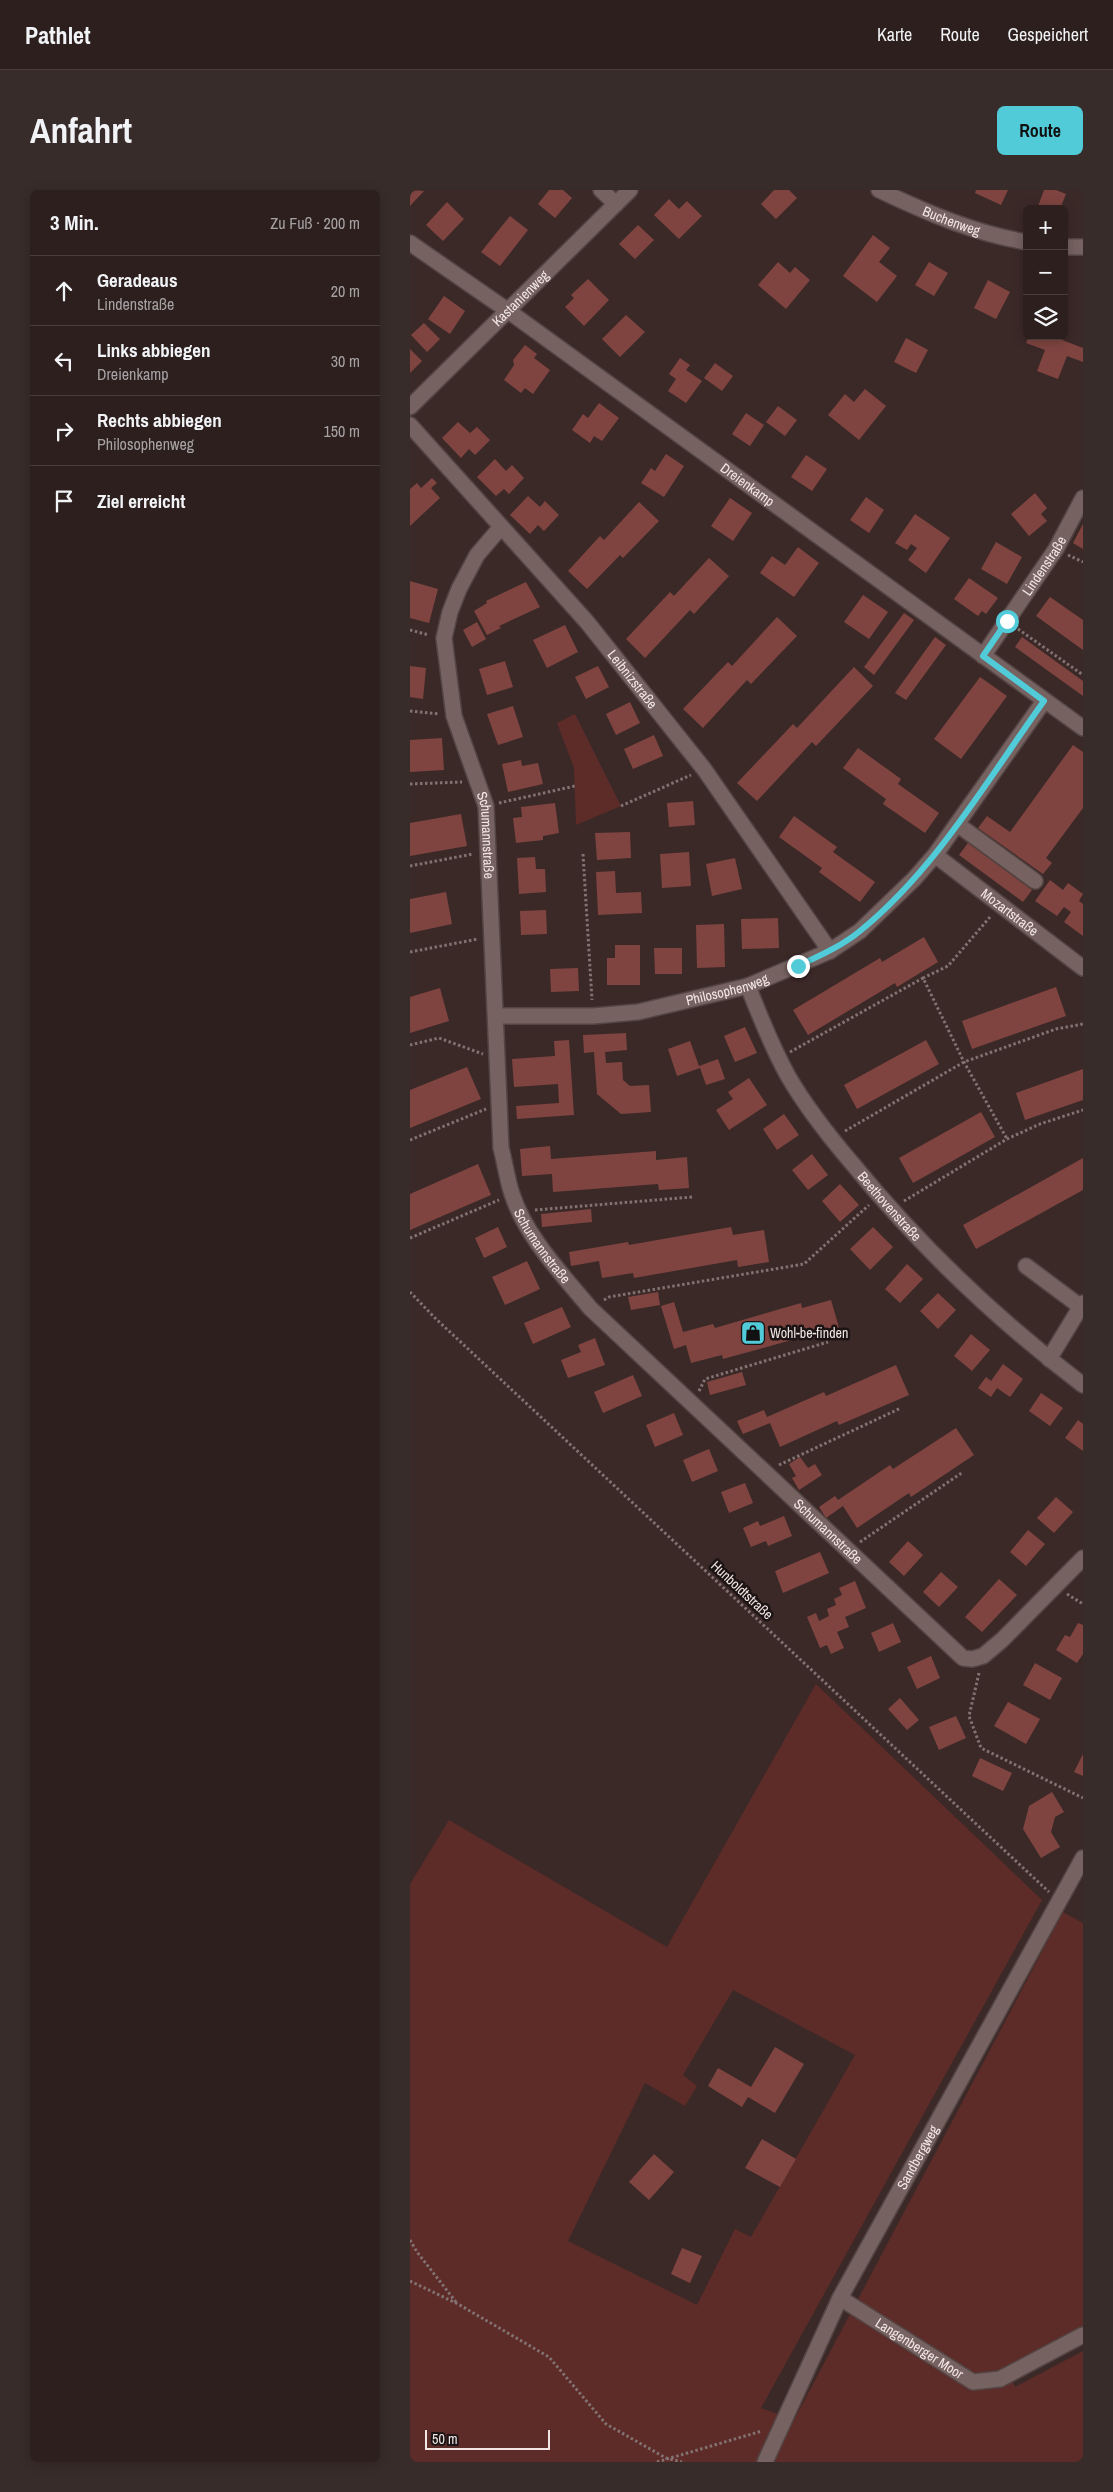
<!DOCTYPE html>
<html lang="de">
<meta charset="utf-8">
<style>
body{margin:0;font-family:"Archivo Narrow",sans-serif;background:#382c2b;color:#f1f3f6}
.controls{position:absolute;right:15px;top:15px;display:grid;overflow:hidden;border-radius:8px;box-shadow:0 2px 12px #0003}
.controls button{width:45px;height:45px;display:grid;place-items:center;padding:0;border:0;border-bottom:1px solid #483d3c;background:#2c1f1e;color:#f1f3f6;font:25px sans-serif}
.scale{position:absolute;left:15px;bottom:12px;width:125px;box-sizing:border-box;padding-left:5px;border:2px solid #f2e6e5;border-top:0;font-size:14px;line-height:18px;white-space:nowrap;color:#f2e6e5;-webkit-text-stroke:4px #1c1414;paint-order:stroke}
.stop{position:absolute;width:15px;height:15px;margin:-11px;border:4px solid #52cbd8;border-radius:50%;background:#fff}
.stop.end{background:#52cbd8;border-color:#fff;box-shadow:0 1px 5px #0008}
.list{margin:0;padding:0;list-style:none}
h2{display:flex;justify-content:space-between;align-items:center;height:65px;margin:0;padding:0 20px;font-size:21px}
h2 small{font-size:16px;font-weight:400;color:#a6a2a4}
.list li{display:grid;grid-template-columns:32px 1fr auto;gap:15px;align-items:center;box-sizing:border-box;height:70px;padding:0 20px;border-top:1px solid #483d3c}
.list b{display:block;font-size:19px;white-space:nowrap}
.list p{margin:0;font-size:16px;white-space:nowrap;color:#a6a2a4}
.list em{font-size:16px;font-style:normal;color:#a6a2a4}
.icon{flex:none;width:28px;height:28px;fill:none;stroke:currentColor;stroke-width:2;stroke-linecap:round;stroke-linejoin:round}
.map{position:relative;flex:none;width:673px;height:2272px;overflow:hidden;border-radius:8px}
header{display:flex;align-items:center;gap:30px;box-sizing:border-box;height:70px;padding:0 25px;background:#2c1f1e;border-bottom:1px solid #483d3c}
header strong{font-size:24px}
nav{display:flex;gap:28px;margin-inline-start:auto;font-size:18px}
.intro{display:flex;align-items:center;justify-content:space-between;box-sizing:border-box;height:120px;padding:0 30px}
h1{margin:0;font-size:35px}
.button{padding:12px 22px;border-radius:8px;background:#52cbd8;color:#111;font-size:18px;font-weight:700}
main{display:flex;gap:30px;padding:0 30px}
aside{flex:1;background:#2c1f1e;border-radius:8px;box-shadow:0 2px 12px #0003}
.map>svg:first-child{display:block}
.green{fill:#5d2b28;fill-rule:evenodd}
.building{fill:#7f4440}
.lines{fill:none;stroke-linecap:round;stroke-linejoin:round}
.minor-casing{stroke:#534543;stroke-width:18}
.path{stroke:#827271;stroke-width:3;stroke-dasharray:2.5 2.5;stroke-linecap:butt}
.minor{stroke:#766260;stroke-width:15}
.route{stroke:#52cbd8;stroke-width:6}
.labels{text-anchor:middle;stroke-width:5;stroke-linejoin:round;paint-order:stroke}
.street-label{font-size:14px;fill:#f2e6e5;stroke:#1c1414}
.poi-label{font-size:14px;fill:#f2e6e5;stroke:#1c1414;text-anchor:start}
</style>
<header>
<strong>Pathlet</strong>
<nav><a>Karte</a><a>Route</a><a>Gespeichert</a></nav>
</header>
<div class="intro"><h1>Anfahrt</h1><a class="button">Route</a></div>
<main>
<aside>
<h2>3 Min.<small>Zu Fuß · 200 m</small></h2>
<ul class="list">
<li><svg class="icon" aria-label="ahead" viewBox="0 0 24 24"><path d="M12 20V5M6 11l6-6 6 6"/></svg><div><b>Geradeaus</b><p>Lindenstraße</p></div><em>20 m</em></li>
<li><svg class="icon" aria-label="left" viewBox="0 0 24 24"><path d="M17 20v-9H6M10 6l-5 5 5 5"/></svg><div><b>Links abbiegen</b><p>Dreienkamp</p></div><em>30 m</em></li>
<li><svg class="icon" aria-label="right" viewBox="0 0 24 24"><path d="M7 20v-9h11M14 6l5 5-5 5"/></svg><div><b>Rechts abbiegen</b><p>Philosophenweg</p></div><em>150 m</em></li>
<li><svg class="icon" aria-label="arrive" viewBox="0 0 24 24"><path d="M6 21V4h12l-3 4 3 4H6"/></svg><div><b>Ziel erreicht</b></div></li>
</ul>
</aside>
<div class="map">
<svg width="673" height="2272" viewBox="0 0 673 2272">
<rect width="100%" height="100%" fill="#3b2928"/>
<!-- green -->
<path class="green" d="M165 524 211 616 166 635 164 578 147 533Z
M406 1494 632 1710 351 2218 384 2230 653 1722 673 1733V2138L597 2180 605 2197 673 2161V2272H0V1694L39 1630 257 1757ZM323 1800 445 1865 341 2047 325 2039 287 2115 158 2051 235 1893 275 1916 287 1896 273 1885Z"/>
<!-- building -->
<path class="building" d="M0 0 14 1 0 16Z
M139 0H153L162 8 145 28 128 14Z
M364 0H379L387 8 366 29 351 14Z
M566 0H598L591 15 565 3Z
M634 0H646L656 4 650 19H627Z
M259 9 269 19 277 11 292 26 269 49 244 25Z
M37 12 54 29 33 51 16 35Z
M100 26 118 40 90 76 71 62Z
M228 35 244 50 225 69 209 54Z
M463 45 480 58 469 72 487 86 467 112 433 86Z
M368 72 380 83 385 77 400 90 376 119 348 95Z
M519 72 538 83 524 106 505 95Z
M178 89 199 110 174 136 155 117 164 108 161 105Z
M578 90 600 102 586 129 564 118Z
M34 106 55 121 40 144 18 129Z
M216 125 235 142 210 167 192 149Z
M14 133 30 149 17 162 1 145Z
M619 146H647V148L673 158V172L657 166 648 189 627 181 635 160 616 153Z
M496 148 518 160 506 183 484 172Z
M115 155 127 164 124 168 140 180 123 204 115 198 111 203 94 190 104 175 103 170Z
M0 159 12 171 0 183Z
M270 168 280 175 276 180 292 191 276 213 258 201 266 189 259 184Z
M305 173 323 186 312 201 294 188Z
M455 199 476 216 449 250 418 225 435 204 444 212Z
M189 213 209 228 192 251 184 246 180 253 162 240 173 224 178 228Z
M368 216 387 230 375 246 356 232Z
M336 223 354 235 340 256 322 244Z
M48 232 60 243 67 237 80 250 65 265 59 259 51 268 32 248Z
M256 264 274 276 254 307 231 293 241 278 245 281Z
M396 265 417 279 402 301 381 287Z
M85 269 96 281 102 275 114 288 99 304 94 299 86 306 67 287Z
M22 288 27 293 21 298 30 308 0 336V299L7 293 11 298Z
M625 303 637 318 631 324 637 331 619 346 601 324Z
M118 306 130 317 135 311 149 325 134 341 128 335 120 344 100 325Z
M456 307 474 320 459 343 440 330Z
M320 308 342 323 323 351 301 336Z
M229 312 249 331 213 368 210 365 177 399 158 381 190 346 194 350Z
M505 324 540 348 516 383 498 370 507 358 501 354 497 360 485 353Z
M673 334V359L663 353Z
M586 352 612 367 597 394 571 379Z
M388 357 409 373 384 407 350 383 362 366 375 375Z
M299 368 319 386 284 424 280 420 235 468 216 449 260 402 264 406Z
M559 388 588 408 576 424 572 421 568 426 544 409Z
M0 391 28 399 19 433 0 428Z
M116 392 130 417 89 436 91 438 77 445 64 421 77 413 76 411Z
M453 405 478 422 459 449 434 432Z
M640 407 673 430V460L626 426Z
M494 423 504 430 464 485 454 477Z
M367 427 387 446 341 494 337 490 293 538 273 519 318 472 322 476Z
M67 432 76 449 62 457 53 440Z
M155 435 168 462 137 478 123 450Z
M525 447 536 455 496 510 485 503Z
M612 447 673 491V506L605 457Z
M95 471 103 497 77 505 69 479Z
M0 476 16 478 13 509 0 507Z
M188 476 199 497 176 509 165 487Z
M444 477 463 496 406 556 402 552 347 611 327 593 383 534 387 538Z
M570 487 597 506 551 569 524 549Z
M220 512 230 533 206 545 196 524Z
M103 516 113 547 88 555 77 524Z
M244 545 253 566 223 579 214 559Z
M32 548 34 580 0 582V550Z
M663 555 673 562V618L636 668 642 673 633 684 568 638 577 626 600 642Z
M448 558 491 589 488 594 529 623 515 643 473 614 476 609 433 578Z
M111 570 112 576 128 573 133 594 98 602 92 574Z
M283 611 285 635 259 637 257 613Z
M145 613 149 643 133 646V650L106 653 103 628 112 627 111 617Z
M51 624 57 656 0 666V633Z
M384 626 427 657 423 662 465 692 450 712 409 682 412 678 369 647Z
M220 642 221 668 187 670 185 643Z
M558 653 622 700 613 712 549 665Z
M279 662 281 696 252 698 250 664Z
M125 667 126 679H135L136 702 109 704 107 668Z
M325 668 332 699 302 706 296 674Z
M205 681 206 703 231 702 232 723 188 725 186 682Z
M640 690 653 700 658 693 673 704 669 711 673 714V746L654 732 661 722 654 717 647 726 625 711Z
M36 702 42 734 0 743V709Z
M136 720 137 744 111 745 110 721Z
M368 728 369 758 332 759 331 729Z
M314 734 315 777 287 778 286 735Z
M514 747 528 772 487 797 485 793 398 845 383 820 470 768 472 772Z
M205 755H230V795H197V768H205Z
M244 758H272V784H245Z
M168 778 169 801 141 802 140 779Z
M646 797 656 826 562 859 552 831Z
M30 798 39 831 0 843V807Z
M335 837 347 863 325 872 314 846Z
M216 843 217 860 195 862 196 873 212 872 213 890 220 896 239 895 241 922 211 924 187 904 184 862 174 863 173 845Z
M159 850 164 925 107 929 106 916 149 913 148 894 104 897 102 869 145 866 144 851Z
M516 850 529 874 447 919 434 895Z
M280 851 289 876 308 869 315 889 296 895 290 878 267 886 258 859Z
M57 877 71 909 0 938V900Z
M673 879V910L615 930 606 903Z
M339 888 357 915 319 940 306 920 323 909 318 902Z
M571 922 585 947 503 993 489 968Z
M374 924 389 945 367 960 353 939Z
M140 956 141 969 246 961V970L277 967 279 998 249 1000 248 994 143 1002 142 984 112 986 110 959Z
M402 964 418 985 398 1000 382 980Z
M673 968V1000L566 1059 553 1035Z
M68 974 81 1005 0 1040V1004Z
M430 994 449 1015 430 1032 412 1011Z
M181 1019 182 1032 132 1037 131 1024Z
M88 1037 97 1057 74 1068 65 1048Z
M321 1037 323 1045 354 1040 359 1072 328 1077 327 1070 224 1088 223 1083 192 1088 189 1071 161 1076 159 1062 218 1052 219 1055Z
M463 1037 483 1057 460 1080 440 1059Z
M117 1071 130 1099 95 1115 82 1087Z
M497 1074 513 1089 490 1113 475 1099Z
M248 1102 250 1115 221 1120 218 1107Z
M528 1103 546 1120 528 1139 510 1121Z
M421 1110 430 1141 401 1149 400 1145 313 1169 312 1165 281 1173 276 1155 264 1159 251 1116 264 1112 273 1142 303 1134 305 1138 391 1113 392 1118Z
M152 1117 161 1137 123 1154 114 1133Z
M561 1144 580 1160 562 1181 544 1166Z
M185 1148 195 1175 158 1188 151 1170 171 1162 168 1155Z
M593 1174 613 1189 600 1207 587 1198 581 1207 568 1198 576 1187 581 1191Z
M486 1175 499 1205 429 1235 427 1231 370 1257 360 1233 333 1244 327 1231 354 1220 357 1227 414 1202 416 1206Z
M332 1182 336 1195 300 1205 297 1192Z
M223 1185 232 1206 193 1223 184 1202Z
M631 1203 653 1218 640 1236 619 1221Z
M264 1223 273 1245 245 1257 236 1235Z
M668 1230 673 1234V1261L655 1248Z
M546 1238 564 1265 501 1307 499 1303 447 1338 433 1316 416 1328 409 1317 425 1306 428 1310 480 1275 483 1279Z
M299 1259 308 1281 282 1292 273 1270Z
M390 1267 398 1278 405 1274 412 1285 389 1300 382 1288 386 1286 379 1274Z
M335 1293 343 1313 319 1323 311 1302Z
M646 1307 663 1322 644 1343 627 1328Z
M374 1326 382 1346 358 1356 356 1351 341 1357 333 1338 348 1331 350 1336Z
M618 1340 635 1354 616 1376 600 1362Z
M498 1351 513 1365 494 1386 479 1372Z
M410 1362 419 1383 373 1403 365 1381Z
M531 1382 548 1397 529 1417 513 1402Z
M589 1389 607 1405 572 1442 555 1427Z
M445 1391 456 1418 435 1427 439 1437 427 1442 434 1458 421 1464 417 1455 410 1458 397 1427 406 1423 409 1431 419 1426 417 1419 426 1415 424 1409 432 1405 429 1398Z
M483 1433 491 1452 469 1462 461 1443Z
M668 1433 673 1435V1464L667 1473 646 1460 655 1445 660 1447Z
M521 1466 530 1488 507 1499 497 1477Z
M625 1473 652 1488 640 1510 613 1495Z
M490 1508 509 1530 497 1540 478 1519Z
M598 1512 630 1529 616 1554 584 1536Z
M546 1526 556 1548 529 1560 519 1537Z
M673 1564V1586L664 1582Z
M570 1568 602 1583 593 1601 562 1586Z
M642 1602 654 1622 645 1627 641 1642 650 1657 631 1668 613 1639 619 1616Z
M365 1857 394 1874 365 1923 338 1907 332 1917 298 1896 308 1878 341 1897Z
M352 1949 386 1969 370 1997 335 1978Z
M244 1964 264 1982 239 2010 219 1992Z
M272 2058 292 2066 280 2093 261 2084Z"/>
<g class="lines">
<defs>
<g id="minor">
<path d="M191 0 206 14"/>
<path id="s1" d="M469 0C515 22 566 44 617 52"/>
<path id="s2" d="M0 53 97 120 673 538"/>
<path d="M654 57H673"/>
<path id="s3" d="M0 217 220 0"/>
<path id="s4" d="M0 235 177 432 294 579 420 761"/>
<path id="s5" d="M91 337 67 365 49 399 40 422 34 448 44 526 76 616 91 958C95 973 97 989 102 1004 116 1047 152 1084 180 1118L553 1468 562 1469 573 1466 592 1450 673 1368"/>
<path id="s6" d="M573 466 646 359 673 308"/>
<path d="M547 634 625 691"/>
<path id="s7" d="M525 665 673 778"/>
<path id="s8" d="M338 796C350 827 362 857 378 886 396 917 418 945 441 972 509 1055 587 1130 673 1195"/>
<path id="s9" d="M86 826H183L228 822 338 796 420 761 450 741 504 689 525 665 634 511"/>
<path d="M616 1076 671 1117"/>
<path d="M639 1169 673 1113"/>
<path id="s10" d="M430 2108 563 2192 590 2189 673 2145"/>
<path id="s11" d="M355 2272 430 2108 673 1668"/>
</g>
</defs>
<!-- minor casing -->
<use href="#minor" class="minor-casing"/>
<!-- path -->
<path class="path" d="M658 365 673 372
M608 439 673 485
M0 440 19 445
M0 521 29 524
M0 594 52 592
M89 613 165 596
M211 616 281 585
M173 664 182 810
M0 676 63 664
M580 727 538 776 513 788 554 872 597 949
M0 762 68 749
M0 855 29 848 73 864
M380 862 513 788
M435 941 554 872 646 839 673 834
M0 950 76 919
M494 1011 597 949 630 934 673 920
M125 1020 282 1007
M0 1048 89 1010
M0 1102 25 1128 639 1702
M194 1110 199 1107 394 1074 459 1015
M289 1201 295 1189 418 1152
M369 1275 491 1218
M450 1352 553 1282
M657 1404 673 1414
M569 1483 559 1526 571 1558 673 1608
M0 2050 7 2062 46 2112
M0 2091 48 2114 139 2167 196 2234 256 2268 272 2272
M247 2272 352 2241"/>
<!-- minor -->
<use href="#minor" class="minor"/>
</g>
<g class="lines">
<!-- route -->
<path class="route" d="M388 776C409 766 432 756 450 741 527 678 577 590 634 511L573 466 597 431"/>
</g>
<!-- icons -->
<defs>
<symbol id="shop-square" viewBox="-11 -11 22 22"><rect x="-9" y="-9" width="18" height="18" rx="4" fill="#52cbd8" stroke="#1c1414"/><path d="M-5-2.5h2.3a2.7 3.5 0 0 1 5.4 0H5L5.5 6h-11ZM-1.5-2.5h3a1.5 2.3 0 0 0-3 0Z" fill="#111"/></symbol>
</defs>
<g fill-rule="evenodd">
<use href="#shop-square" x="329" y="1129" width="28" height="28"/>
</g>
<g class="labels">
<!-- street labels -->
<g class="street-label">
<text dy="5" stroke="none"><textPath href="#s1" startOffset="79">Buchenweg</textPath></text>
<text dy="5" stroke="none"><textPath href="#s3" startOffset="155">Kastanienweg</textPath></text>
<text dy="5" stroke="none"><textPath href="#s2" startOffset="415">Dreienkamp</textPath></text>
<text dy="5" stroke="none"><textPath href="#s6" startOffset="109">Lindenstraße</textPath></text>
<text dy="5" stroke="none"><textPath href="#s4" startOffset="338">Leibnizstraße</textPath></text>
<text dy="5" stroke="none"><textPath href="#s5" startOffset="330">Schumannstraße</textPath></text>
<text dy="5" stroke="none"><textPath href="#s7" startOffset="94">Mozartstraße</textPath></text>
<text dy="5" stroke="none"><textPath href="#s9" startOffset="234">Philosophenweg</textPath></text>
<text dy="5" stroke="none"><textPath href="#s8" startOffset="264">Beethovenstraße</textPath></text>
<text dy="5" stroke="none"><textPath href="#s5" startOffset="751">Schumannstraße</textPath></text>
<text dy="5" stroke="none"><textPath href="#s5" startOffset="1156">Schumannstraße</textPath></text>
<text transform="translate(332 1400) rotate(43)" y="5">Hunboldtstraße</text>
<text dy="5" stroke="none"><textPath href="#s11" startOffset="341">Sandbergweg</textPath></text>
<text dy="5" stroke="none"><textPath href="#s10" startOffset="94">Langenberger Moor</textPath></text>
</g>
<!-- poi labels -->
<g class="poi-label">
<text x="360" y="1148">Wohl-be-finden</text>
</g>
</g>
</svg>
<div class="controls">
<button>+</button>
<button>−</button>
<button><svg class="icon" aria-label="layers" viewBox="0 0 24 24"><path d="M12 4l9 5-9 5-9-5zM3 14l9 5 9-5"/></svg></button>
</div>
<div class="scale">50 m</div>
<div class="stop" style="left:597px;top:431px"></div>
<div class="stop end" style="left:388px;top:776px"></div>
</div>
</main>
